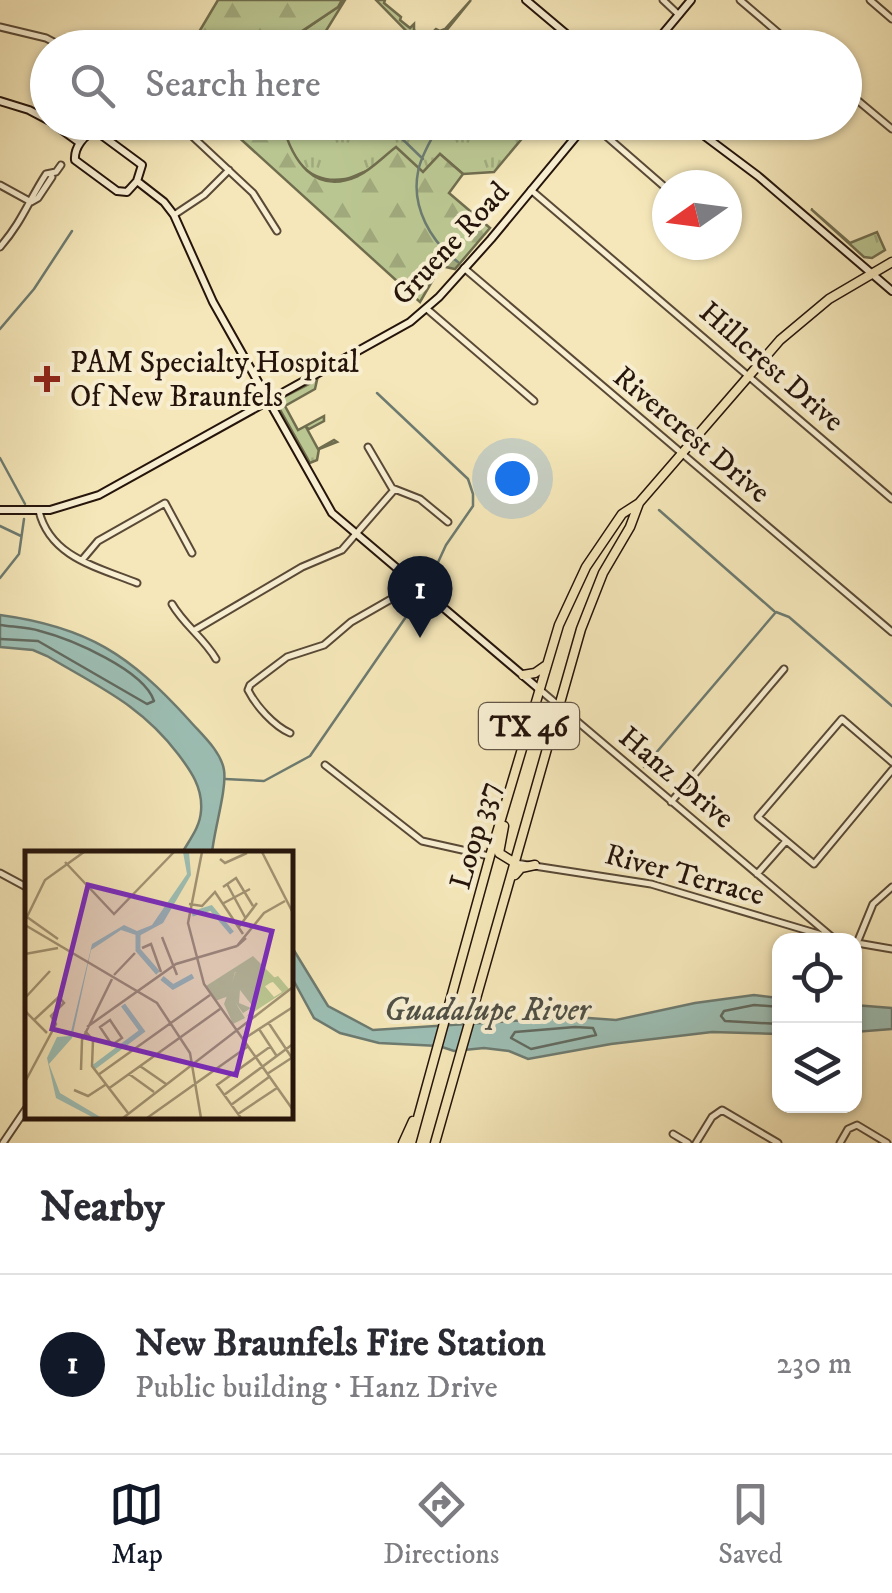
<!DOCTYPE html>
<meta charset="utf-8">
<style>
body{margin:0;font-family:"IM FELL DW Pica",serif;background:#f7f7f7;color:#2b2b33}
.controls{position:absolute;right:30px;bottom:30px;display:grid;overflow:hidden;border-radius:20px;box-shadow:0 2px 8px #0004}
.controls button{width:90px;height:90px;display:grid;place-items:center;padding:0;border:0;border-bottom:2px solid #e1e1e2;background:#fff;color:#2b2b33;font:50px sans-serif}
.compass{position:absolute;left:652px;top:170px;width:90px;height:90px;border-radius:50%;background:#fff;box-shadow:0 2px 8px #0004;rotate:256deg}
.you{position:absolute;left:512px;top:478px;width:35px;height:35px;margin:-25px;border:8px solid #fff;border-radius:50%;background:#1a73e8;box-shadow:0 0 0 15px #1a73e833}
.badge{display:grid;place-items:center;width:65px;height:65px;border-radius:50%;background:#111827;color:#fff;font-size:32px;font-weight:700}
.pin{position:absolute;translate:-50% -82px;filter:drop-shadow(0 2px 5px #0008)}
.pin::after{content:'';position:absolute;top:52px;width:35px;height:30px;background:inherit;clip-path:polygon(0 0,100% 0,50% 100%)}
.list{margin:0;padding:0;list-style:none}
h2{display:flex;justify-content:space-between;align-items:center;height:130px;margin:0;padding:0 40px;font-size:42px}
h2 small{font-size:32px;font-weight:400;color:#7c7c81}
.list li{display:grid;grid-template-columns:65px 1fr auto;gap:30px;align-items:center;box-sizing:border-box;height:180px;padding:0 40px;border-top:2px solid #e1e1e2}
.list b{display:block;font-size:38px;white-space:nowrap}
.list p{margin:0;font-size:32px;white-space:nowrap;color:#7c7c81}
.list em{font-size:32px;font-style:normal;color:#7c7c81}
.icon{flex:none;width:55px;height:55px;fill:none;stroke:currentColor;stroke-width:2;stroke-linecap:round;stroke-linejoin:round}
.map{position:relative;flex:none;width:892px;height:1143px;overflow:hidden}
.search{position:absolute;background:#fff;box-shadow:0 2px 8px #0004;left:30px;right:30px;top:30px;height:110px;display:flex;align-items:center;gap:25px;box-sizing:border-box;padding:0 35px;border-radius:55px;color:#7c7c81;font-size:38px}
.sheet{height:310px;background:#fff}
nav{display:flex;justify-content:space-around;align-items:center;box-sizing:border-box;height:140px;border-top:2px solid #e1e1e2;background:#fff;font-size:28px;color:#7c7c81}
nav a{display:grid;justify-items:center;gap:5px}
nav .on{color:#111827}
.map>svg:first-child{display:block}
.grass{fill:url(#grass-tufts);stroke:#706d4e;stroke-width:2.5}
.forest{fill:url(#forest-firs);stroke:#706d4e;stroke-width:2.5}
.water{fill:#9dbfb5;stroke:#6d7b71;stroke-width:2.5}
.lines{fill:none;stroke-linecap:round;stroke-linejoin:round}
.shore{stroke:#616a60;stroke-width:2.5}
.stream{stroke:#6d7b71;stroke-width:2.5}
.street-casing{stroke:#594936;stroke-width:9}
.secondary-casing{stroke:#25140b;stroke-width:10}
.primary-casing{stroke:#25140b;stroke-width:11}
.street{stroke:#f8efd2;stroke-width:5}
.secondary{stroke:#f8efd2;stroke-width:6}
.primary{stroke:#f5e7b9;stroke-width:8}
.poi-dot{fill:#8f2418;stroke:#f8efd2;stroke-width:4}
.labels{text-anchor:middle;stroke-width:8;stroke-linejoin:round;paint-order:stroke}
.shield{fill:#f8efd2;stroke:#645647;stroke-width:2.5}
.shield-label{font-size:28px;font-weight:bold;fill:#25140b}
.street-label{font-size:30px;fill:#25140b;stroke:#f8efd2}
.poi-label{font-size:30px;fill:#25140b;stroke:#f8efd2;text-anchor:start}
.water-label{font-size:32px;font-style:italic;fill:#4f5046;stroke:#f8efd2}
.inset-river{fill:none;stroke:#9dbfb5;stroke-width:5}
.inset-road{fill:none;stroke:#a29373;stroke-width:2.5}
.view{fill:#7b2cbf;fill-opacity:0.15;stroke:#7b2cbf;stroke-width:5}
.inset-edge{fill:none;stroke:#25140b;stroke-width:5}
</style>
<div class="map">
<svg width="892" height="1143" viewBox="0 0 892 1143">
<defs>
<pattern id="grass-tufts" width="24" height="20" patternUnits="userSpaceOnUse" patternTransform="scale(2.5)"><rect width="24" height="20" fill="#bac691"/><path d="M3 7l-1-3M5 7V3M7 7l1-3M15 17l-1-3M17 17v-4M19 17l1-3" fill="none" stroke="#a0a97c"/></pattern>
<pattern id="forest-firs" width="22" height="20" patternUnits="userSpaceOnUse" patternTransform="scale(2.5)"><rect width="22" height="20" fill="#bac691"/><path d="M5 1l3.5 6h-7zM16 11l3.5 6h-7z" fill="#a0a97c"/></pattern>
</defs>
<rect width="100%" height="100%" fill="#f5e7b9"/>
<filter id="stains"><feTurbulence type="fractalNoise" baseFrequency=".002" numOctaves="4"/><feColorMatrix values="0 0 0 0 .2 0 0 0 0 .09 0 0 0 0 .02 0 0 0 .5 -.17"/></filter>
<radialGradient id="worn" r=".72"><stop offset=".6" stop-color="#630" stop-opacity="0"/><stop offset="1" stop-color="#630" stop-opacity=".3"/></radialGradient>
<!-- grass -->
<path class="grass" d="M342 0H345L316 47 278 48 338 7Z
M376 0H385L384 3 401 17 400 20 410 28 414 24V30L426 39 436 29 440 31 445 29 471 0 433 47 423 48Z
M378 122V124L535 123 494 172 463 174 440 154 423 172C406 172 384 168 367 171 359 173 353 178 345 179 305 185 290 155 282 123Z
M811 209 850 243 877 232 885 250 872 258 864 257Z
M317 380 315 389 285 406 298 430 324 416V421L309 429 306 427 318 449 334 440 337 442 319 449 317 460 310 463 278 406 282 398Z"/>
<!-- forest -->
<path class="forest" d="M218 0H342L338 7 278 47H190Z
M223 123H282C292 159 313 196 358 176 372 169 384 156 396 147L423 172 440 154 463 174 449 193 490 228 455 269 441 266 420 302Z"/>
<!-- water -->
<path class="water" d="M0 615C88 627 130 655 189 720 201 734 221 751 224 770 227 789 214 830 212 853H182C190 839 200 827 201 811 203 788 191 771 178 754 141 705 99 687 47 656L33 650 0 647Z
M290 944 328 1006 373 1030 575 1017 616 1020 695 1003 754 995 779 998V1034L712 1032 611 1044 528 1059 509 1051 484 1048 454 1051 439 1046 379 1043 340 1033 314 1018 290 974Z
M854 1005 892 1008V1029L855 1032Z"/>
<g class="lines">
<!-- shore -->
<path class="shore" d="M0 625C13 627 27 627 40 631 71 639 144 670 154 701L147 704 38 641 0 639
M780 1007 754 1005 724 1011 721 1016 725 1021 780 1024
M575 1027 593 1028 596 1035 531 1049 511 1038 515 1032Z"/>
<!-- stream -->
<path class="stream" d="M437 128C431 141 420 157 418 172 411 207 431 242 458 262
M393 130 423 159
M0 329 34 289 72 231
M377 393 468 479 473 494V506L446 545 428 584
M0 458 25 504
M659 510 774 611
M0 526 21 536
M0 578 19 554 24 519
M644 767 776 612 789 617 892 706
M225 779 264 781 310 756 419 598"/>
<defs>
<path id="street" d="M663 0 679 15
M740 0 796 48
M870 0 892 19
M0 27 46 38 65 48
M105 48 112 37
M844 89 892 129
M177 122 253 193 277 231
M590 122 667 189
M0 185 31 202
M531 190 892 499
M31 202 38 198 52 177 51 174
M174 215 204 195 229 170
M0 247C22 222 29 200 46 174L56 172 61 165
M464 268 892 632
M427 309 534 401
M368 447 392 488 420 499 448 522
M39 511C50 557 97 567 137 583
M82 560 98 541 165 503 192 553
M172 604C184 625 204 638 216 659
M195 630 302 567 342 550 394 490
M539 689 833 938
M290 733C274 726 256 706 248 690L250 685 287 657 324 645 351 622 393 598 410 580
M892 762 842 719 758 817 814 864 892 770
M325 765 422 841 489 856
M671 802 784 669
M515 863 651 884 842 941
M0 873 28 888
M757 874 786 841
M857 943 873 904 892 887
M857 943 892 949
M673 1134 688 1143
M3 1143 28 1106
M696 1143 712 1117 722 1110 778 1143
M840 1143 848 1129 857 1125 887 1143"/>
<path id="secondary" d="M526 0 583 48
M651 48 691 0
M0 101 29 110 48 120
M51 122 80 143
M686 122 758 176 892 291
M96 131 142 165 137 181 127 192 117 191 75 160C74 148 84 134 96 131Z
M137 181 164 202 174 215 213 302 332 513 539 689
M0 510H50L99 495 410 322 439 297 491 239 588 122"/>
<path id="primary" d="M523 675 535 673 545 666
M504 826 499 853 515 863
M515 875 521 868 535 865
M403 1143 413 1121
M411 1143 490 856 559 625 586 567 622 514 639 503
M435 1143 581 629 603 573 630 527 639 503 780 340 829 299 892 262"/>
</defs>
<!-- street casing -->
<use href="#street" class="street-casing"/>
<!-- secondary casing -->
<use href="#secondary" class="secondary-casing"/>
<!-- primary casing -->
<use href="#primary" class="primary-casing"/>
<!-- street -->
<use href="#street" class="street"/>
<!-- secondary -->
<use href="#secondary" class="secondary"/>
<!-- primary -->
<use href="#primary" class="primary"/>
</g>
<!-- markers -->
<path class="poi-dot" d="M42 364h10v10h10v10h-10v10h-10v-10h-10v-10h10z"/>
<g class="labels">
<!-- shield labels -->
<rect class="shield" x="479" y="703" width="100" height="46" rx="8"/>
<g class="shield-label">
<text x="529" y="736">TX 46</text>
</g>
<!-- street labels -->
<g class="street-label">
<text transform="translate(450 243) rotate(-47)" y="10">Gruene Road</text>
<text transform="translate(772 366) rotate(41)" y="10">Hillcrest Drive</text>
<text transform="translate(692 434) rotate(40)" y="10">Rivercrest Drive</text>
<text transform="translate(677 777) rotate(40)" y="10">Hanz Drive</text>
<text transform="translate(474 835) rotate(-74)" y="10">Loop 337</text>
<text transform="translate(685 874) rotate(15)" y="10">River Terrace</text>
</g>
<!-- poi labels -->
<g class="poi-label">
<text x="70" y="372">PAM Specialty Hospital<tspan x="70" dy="34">Of New Braunfels</tspan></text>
</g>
<!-- water labels -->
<g class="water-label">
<text x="487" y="1020">Guadalupe River</text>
</g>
</g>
<!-- overview -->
<g transform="translate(25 851)">
<rect width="268" height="268" fill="#f5e7b9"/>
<path d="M211 120H227L249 146 257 141 248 131 240 133 246 128 253 125 264 138 221 166 229 157 215 139 214 152 226 157 218 162 210 151 220 167 208 173 199 153Z" fill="#bac691"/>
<path d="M228 105 251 128 236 138 227 120 210 121 204 145 190 150 181 135Z" fill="#bac691"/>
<path d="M158 1H164L166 24 138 72 114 85 96 79 66 99 47 187 24 213 35 242 77 267H69L31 247 22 207 32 186 45 185 67 93 99 74 112 80 127 74 162 23Z" fill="#9dbfb5"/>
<path class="inset-river" d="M167 63 186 57 207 82M113 83V99L133 122M137 127 148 136 168 125M69 216 117 180 98 154"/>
<path class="inset-road" d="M177 1 163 72 179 133 268 259M237 1 268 62M195 8 200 12 222 2M40 11 89 63 149 1M202 33 221 68M198 36 211 27 228 55M164 53 177 55 190 41 218 83M197 53 225 38M2 66 33 88M0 70 20 29 59 1M0 74 132 152 165 202 176 267M213 77 232 52M137 86 152 124M221 87 212 95 239 62 260 50M117 97 126 93 136 121M0 103 33 97M89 124 110 102M0 147 25 120M0 160 22 182M9 169 37 143M85 169 97 187 87 194 75 176ZM243 171 267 207M62 176 151 113 212 95M234 178 251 204M60 180 68 189 67 215 103 262M217 189 268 156M115 215 141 233M56 219 57 189 87 128M104 223 129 241M242 223 268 206M73 224 185 144M0 231 31 173 26 165 39 152 34 146M83 238 195 158M49 239 63 245 80 234M199 244 268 193M206 254 244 226M213 263 252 237M98 267 268 136M122 267 222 196M216 267 192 234 246 195"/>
<path class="view" d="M63 34 247 80 211 224 27 178Z"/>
<rect width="268" height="268" class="inset-edge"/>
</g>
<rect width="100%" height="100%" filter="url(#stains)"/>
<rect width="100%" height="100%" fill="url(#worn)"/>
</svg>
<div class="controls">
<button><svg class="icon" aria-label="locate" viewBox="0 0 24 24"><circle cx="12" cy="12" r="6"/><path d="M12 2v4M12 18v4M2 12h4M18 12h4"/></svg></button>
<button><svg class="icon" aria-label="layers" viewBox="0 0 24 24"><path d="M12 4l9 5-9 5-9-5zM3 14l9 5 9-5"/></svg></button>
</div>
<svg class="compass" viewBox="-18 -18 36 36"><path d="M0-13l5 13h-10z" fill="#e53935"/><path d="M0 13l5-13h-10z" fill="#7c7c81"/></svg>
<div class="you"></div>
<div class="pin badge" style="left:420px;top:638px">1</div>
<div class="search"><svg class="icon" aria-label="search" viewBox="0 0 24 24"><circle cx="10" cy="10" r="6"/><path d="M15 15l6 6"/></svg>Search here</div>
</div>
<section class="sheet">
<h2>Nearby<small></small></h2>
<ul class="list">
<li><span class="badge">1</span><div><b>New Braunfels Fire Station</b><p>Public building · Hanz Drive</p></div><em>230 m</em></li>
</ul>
</section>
<nav>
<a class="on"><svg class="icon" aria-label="map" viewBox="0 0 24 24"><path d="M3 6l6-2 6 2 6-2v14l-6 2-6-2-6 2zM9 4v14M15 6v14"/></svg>Map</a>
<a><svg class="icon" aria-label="directions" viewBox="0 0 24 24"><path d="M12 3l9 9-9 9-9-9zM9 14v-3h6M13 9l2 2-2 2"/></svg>Directions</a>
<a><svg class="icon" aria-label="saved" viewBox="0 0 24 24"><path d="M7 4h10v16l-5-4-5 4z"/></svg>Saved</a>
</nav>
